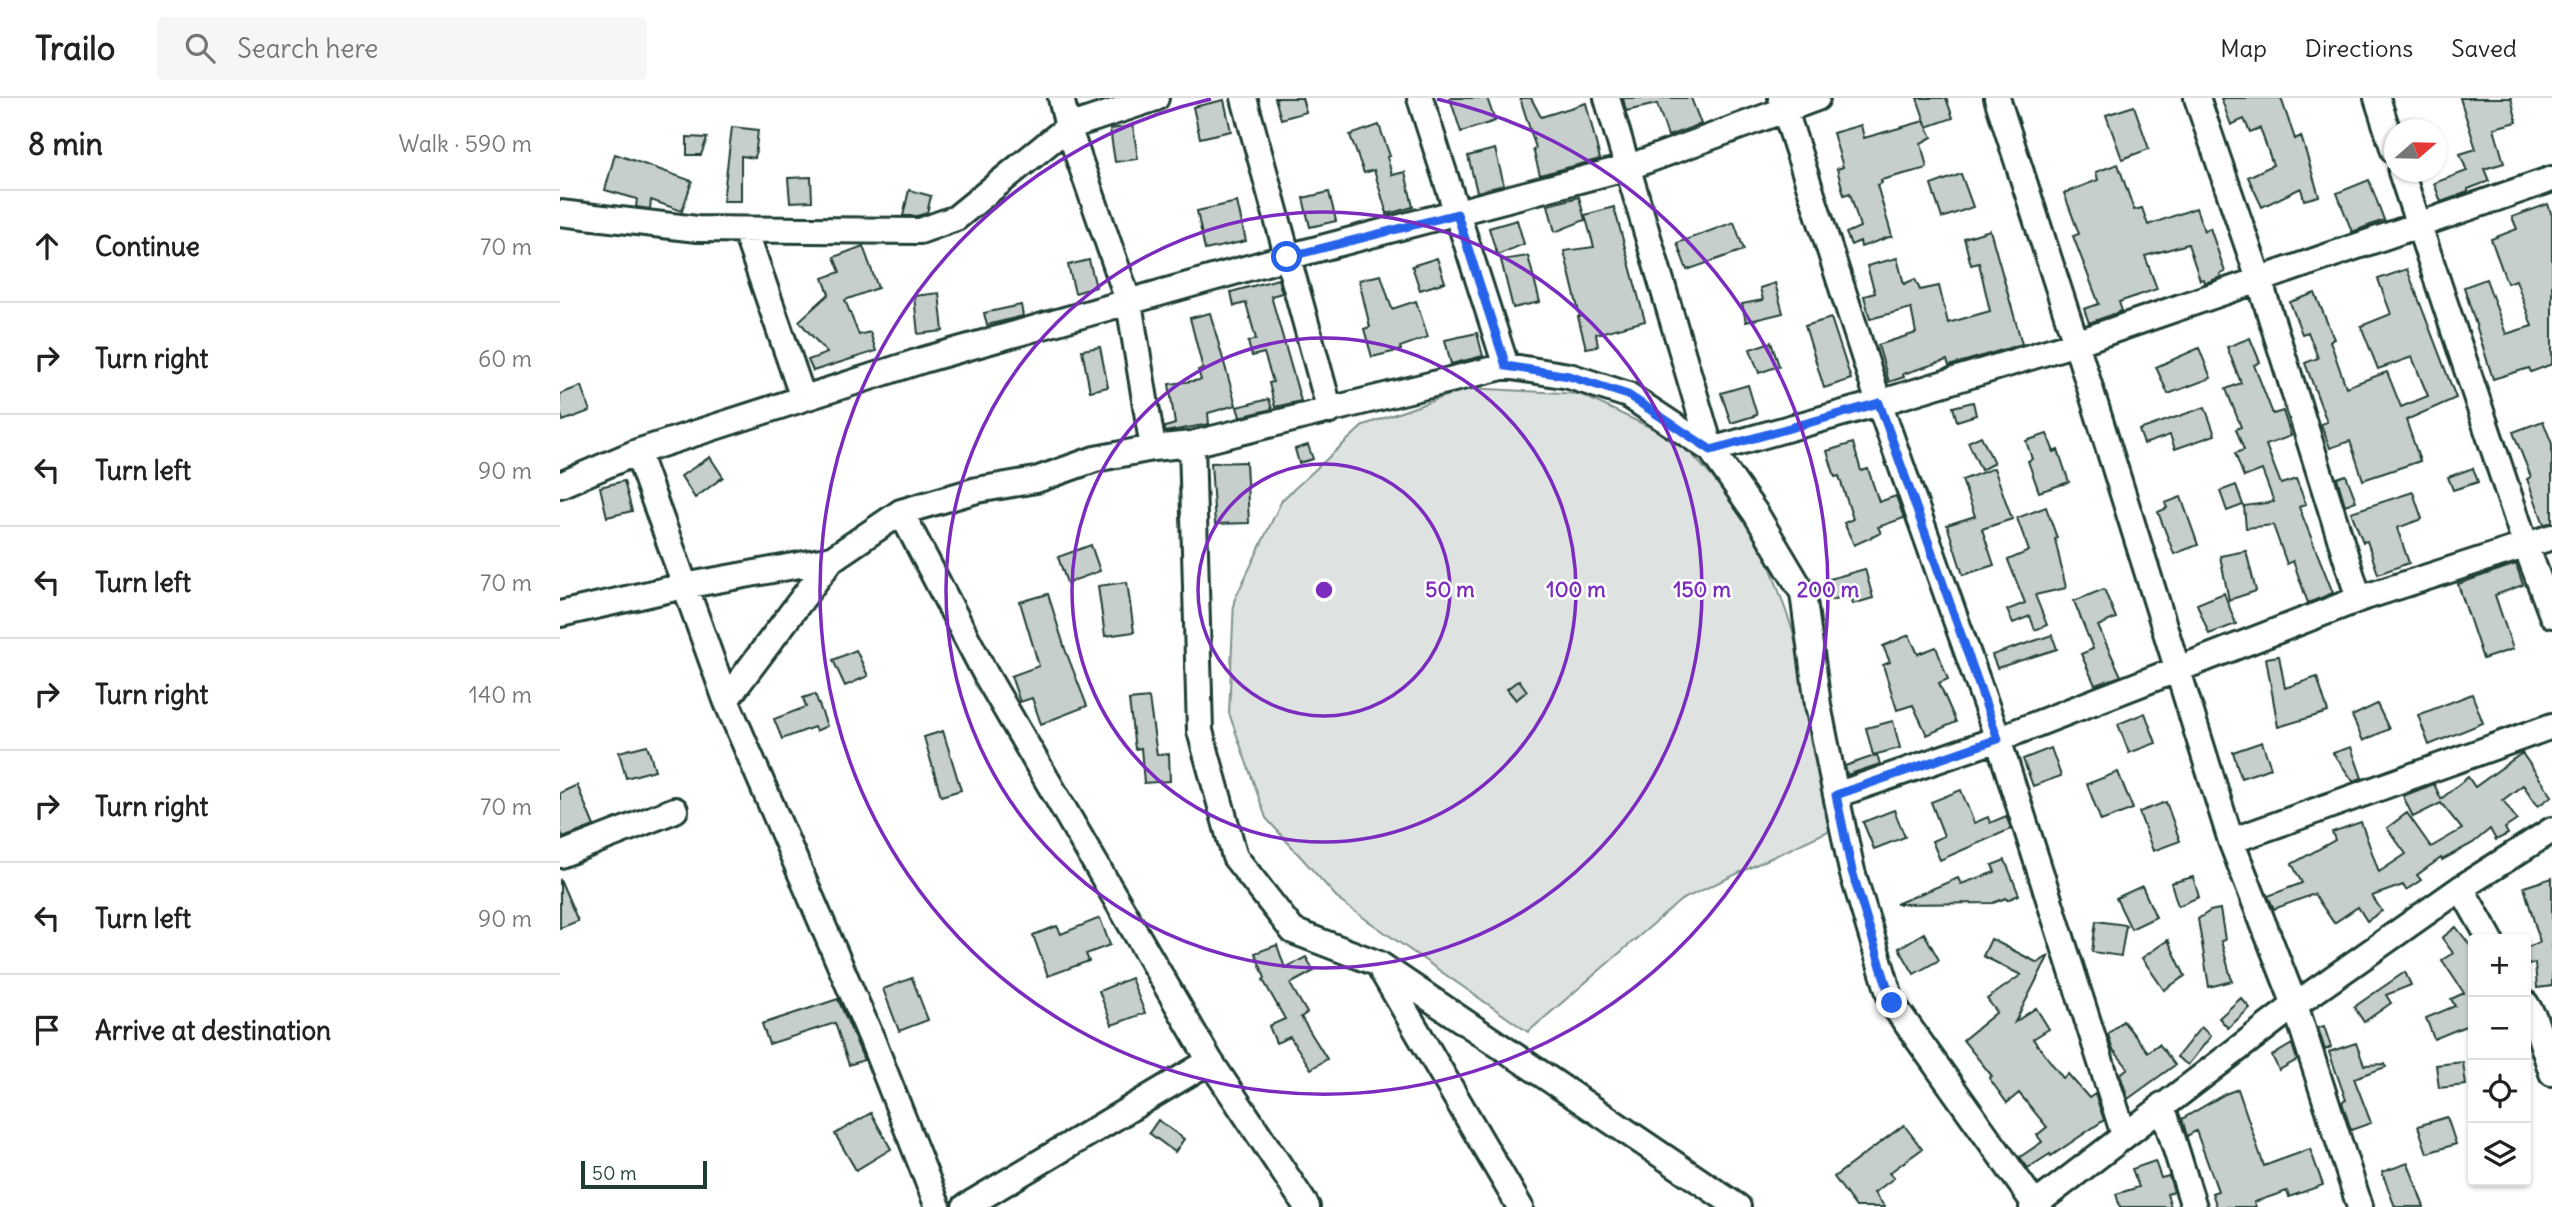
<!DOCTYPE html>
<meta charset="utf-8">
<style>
body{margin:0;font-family:Delius,sans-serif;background:#f6f6f6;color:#222}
.controls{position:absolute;right:21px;bottom:21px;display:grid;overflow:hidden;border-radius:7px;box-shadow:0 2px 5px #0004}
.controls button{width:63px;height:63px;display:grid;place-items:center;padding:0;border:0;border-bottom:2px solid #e0e0e0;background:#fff;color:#222;font:35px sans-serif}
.compass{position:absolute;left:1824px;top:21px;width:63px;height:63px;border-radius:50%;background:#fff;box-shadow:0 2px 5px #0004;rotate:70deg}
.scale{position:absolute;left:21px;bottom:18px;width:126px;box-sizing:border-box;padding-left:7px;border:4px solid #1f3d34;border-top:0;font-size:19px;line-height:24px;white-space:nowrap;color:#1f3d34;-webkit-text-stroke:5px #fff;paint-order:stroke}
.stop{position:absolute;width:21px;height:21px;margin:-16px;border:5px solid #2563eb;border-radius:50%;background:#fff}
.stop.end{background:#2563eb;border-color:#fff;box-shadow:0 2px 7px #0008}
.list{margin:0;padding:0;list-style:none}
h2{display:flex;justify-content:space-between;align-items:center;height:91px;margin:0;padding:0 28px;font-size:30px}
h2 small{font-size:23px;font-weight:400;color:#767676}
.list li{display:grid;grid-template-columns:46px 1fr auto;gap:21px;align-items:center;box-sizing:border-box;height:112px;padding:0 28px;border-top:2px solid #e0e0e0}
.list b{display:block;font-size:26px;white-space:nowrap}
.list em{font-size:23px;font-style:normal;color:#767676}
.icon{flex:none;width:38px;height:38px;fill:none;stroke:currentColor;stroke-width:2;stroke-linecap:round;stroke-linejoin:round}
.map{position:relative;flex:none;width:1992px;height:1109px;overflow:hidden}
header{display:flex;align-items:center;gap:42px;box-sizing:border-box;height:98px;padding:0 35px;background:#fff;border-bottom:2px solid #e0e0e0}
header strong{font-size:33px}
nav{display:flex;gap:38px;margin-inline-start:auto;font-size:24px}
.search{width:490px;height:63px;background:#f6f6f6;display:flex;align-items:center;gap:18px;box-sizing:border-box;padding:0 24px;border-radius:7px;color:#767676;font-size:26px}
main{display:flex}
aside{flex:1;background:#fff}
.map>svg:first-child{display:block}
.green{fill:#dee3e2;stroke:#7e908b;stroke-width:2}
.building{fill:#c7cfcc;stroke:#1f3d34;stroke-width:2}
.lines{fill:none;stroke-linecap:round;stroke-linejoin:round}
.minor-casing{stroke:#1f3d34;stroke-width:30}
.minor{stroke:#fff;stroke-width:24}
.route{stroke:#2563eb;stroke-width:9}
.ring{fill:none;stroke:#7b2cbf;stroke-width:3.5}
.centre{fill:#7b2cbf;stroke:#fff;stroke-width:3.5}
.ring-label{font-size:21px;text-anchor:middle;font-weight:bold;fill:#7b2cbf;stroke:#fff;stroke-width:5;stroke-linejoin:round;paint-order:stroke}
</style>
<header>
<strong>Trailo</strong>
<div class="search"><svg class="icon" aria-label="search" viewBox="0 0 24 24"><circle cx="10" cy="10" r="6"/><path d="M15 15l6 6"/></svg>Search here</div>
<nav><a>Map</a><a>Directions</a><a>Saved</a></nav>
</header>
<main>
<aside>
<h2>8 min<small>Walk · 590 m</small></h2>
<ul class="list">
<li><svg class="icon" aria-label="ahead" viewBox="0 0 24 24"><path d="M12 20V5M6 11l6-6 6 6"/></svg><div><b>Continue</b></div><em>70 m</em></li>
<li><svg class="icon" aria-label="right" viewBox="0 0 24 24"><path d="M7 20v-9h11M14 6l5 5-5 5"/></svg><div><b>Turn right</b></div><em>60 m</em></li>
<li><svg class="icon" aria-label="left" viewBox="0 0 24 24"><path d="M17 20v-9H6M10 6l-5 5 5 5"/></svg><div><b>Turn left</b></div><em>90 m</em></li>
<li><svg class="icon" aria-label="left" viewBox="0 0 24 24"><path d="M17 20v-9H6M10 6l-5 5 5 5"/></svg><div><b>Turn left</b></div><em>70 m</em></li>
<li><svg class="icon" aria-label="right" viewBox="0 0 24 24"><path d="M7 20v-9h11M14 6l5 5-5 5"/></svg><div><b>Turn right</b></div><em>140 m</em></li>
<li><svg class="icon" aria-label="right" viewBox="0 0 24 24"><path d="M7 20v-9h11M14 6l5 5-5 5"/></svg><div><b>Turn right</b></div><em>70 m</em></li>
<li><svg class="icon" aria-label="left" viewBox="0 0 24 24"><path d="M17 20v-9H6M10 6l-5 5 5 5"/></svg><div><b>Turn left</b></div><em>90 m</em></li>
<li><svg class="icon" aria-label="arrive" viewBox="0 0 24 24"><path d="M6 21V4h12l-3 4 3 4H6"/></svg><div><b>Arrive at destination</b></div></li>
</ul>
</aside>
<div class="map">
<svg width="1992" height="1109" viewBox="0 0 1992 1109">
<rect width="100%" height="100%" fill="#fff"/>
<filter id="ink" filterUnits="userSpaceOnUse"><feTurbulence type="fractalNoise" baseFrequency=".0143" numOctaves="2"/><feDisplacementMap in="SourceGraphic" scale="14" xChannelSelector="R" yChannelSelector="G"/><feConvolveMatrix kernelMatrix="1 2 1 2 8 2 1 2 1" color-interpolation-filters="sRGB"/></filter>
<g filter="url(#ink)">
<!-- green -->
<path class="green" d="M909 290 1020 296 1121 344 1196 428 1233 533 1275 730 1121 802 968 934 781 804 706 720 669 615 674 503 722 402 804 327Z"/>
<!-- building -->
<path class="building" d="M715 0H742L746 14 721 21Z
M890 0H927L935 23 901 34Z
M960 0H971L981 19 1026 5 1040 61 980 77 973 51 976 50Z
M1063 0H1131L1141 26 1108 38 1097 6 1066 13Z
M1357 0H1386L1393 20 1367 29Z
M1661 0H1721L1735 41 1741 38 1759 98 1744 102 1741 90 1702 109 1688 79 1713 67 1700 30 1690 34 1684 21 1671 27Z
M1900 0H1951L1957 24 1934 30 1944 65 1924 71 1929 83 1908 91V94L1881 104 1874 85 1907 73 1900 56 1916 51Z
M664 2 671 33 640 40 633 9Z
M1574 8 1589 51 1562 61 1546 17Z
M1364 23 1372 39 1361 45 1367 70 1321 82 1322 85 1317 87 1332 138 1301 149 1300 143 1291 147 1286 135 1300 129 1290 95 1284 97 1277 71 1283 69 1273 35 1301 27 1304 40Z
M819 27 830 58 827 59 832 77 845 74 853 109 827 116 814 72 804 75 790 37Z
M573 28 578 61 555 64 550 31Z
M172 29 198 32 195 60 181 58V103H163Z
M127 39 147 40 141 57H127Z
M935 51 944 87 917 94 908 58Z
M55 56 132 83 122 113 91 102 90 111 76 109 77 101 45 92Z
M1558 66 1574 112 1582 110 1588 127 1636 110 1644 133 1650 130 1665 174 1660 176 1661 179 1645 185 1644 181 1640 182 1628 146 1585 158 1597 191 1559 204 1562 213 1529 225 1524 211 1539 206 1513 138 1519 136 1504 95 1538 82 1536 74Z
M1401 76 1413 109 1382 120 1371 87Z
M251 79 252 103 230 104 228 80Z
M1809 82 1824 122 1792 134 1777 95Z
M349 92 371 98 367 115 357 118H343Z
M769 94 776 123 750 129 743 100Z
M1019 99 1025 122 995 134 988 107Z
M677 104 686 143 645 152 637 113Z
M1988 106 1992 118V266L1971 274 1969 270 1933 281 1904 189 1926 181 1946 236 1972 228 1956 182 1947 185 1931 141 1957 131 1952 119Z
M1054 109 1085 223 1036 236 1038 248 1026 250 1018 219H1020L1004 153 1034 149 1025 117Z
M957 122 964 146 937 157 929 130Z
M1174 124 1184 152 1127 172 1117 145Z
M1430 132 1462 246 1389 268 1387 262 1343 276 1344 279 1329 284 1318 247 1356 235 1351 210 1310 221 1304 198 1315 195 1307 168 1337 160 1344 186 1355 181 1360 192 1379 188 1388 225 1430 213 1419 165 1411 167 1404 140Z
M303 148 318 190 285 202 299 237 310 234 316 253 253 273 248 262 267 255 239 223 269 196 263 180 280 174 274 159Z
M968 158 980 204 953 210 941 162Z
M877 160 885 184 860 192 852 168Z
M529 162 536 189 515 195 508 167Z
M1847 171 1896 300 1846 322 1860 363 1803 382 1790 343 1770 350 1761 326 1767 324 1745 265 1758 260 1748 234 1742 236 1730 204 1755 195 1774 241 1770 243 1786 289 1827 274 1841 309 1868 298 1852 259 1818 271 1801 228 1831 216 1818 181Z
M821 177 832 211 856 203 868 239 840 249 841 252 812 259 804 231 810 229 799 182Z
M718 181 722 195 711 198 741 303 715 309 709 285 713 284 704 255 692 258 688 244 696 241 686 205 674 208 671 194Z
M1215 185 1223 215 1186 224 1182 206 1203 202 1200 190Z
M379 195 383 233 358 236 354 198Z
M461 207 463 218 427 227 424 215Z
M650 215 676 307 648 315 649 326 605 334V329L615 326 609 286 641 282 638 272 643 271 630 220Z
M1271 220 1291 281 1264 290 1245 228Z
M917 235 923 258 891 266 885 242Z
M1690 240 1700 264 1694 267 1713 316 1723 313 1731 338 1706 347 1721 386 1736 381 1746 406 1739 409 1773 495 1748 505 1733 463 1727 466 1713 427 1686 430 1684 408 1714 404 1702 372 1684 379 1675 355 1684 352 1676 331 1681 329 1666 291 1681 285 1667 249Z
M1211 244 1219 268 1199 275 1190 251Z
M540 249 548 289 530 293 522 252Z
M1639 250 1651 280 1608 296 1596 269Z
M1188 287 1197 317 1171 325 1161 295Z
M21 288 30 313 3 323 0 314V296Z
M709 301 712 311 680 319 677 309Z
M1413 304 1416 317 1397 323 1393 309Z
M1645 309 1655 337 1615 351 1610 337 1584 346 1579 332Z
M1983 323 1992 346V425L1984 426 1967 381 1971 379 1953 334Z
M1487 336 1494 354 1498 352 1509 384 1479 394 1468 363 1472 361 1466 343Z
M1421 338 1434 365 1421 372 1408 344Z
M1293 345 1301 373 1308 371 1319 404 1336 398 1344 420 1318 429 1321 435 1294 447 1284 425 1293 421 1279 378 1275 379 1267 353Z
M748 347 753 361 739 365 735 351Z
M150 359 163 379 135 400 121 378Z
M686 364 689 425 655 426 651 365Z
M1434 370 1452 421 1422 431 1434 467 1403 477 1387 427 1415 418 1402 382Z
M1913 370 1918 384 1893 392 1888 379Z
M1786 377 1796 403 1785 407 1777 380Z
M64 383 72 413 47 419 40 389Z
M1676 387 1683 407 1667 413 1660 393Z
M1853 394 1862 421 1837 430 1849 465 1818 476 1807 443 1803 444 1791 414Z
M1621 399 1638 447 1614 456 1598 414 1607 410 1605 405Z
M1486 409 1497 440 1495 441 1506 490 1475 497 1487 527 1475 532 1470 518 1453 525 1447 512 1465 505 1448 462 1469 453 1457 420Z
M531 447 540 473 507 485 498 459Z
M1686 453 1696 493 1669 502 1660 458Z
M1956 466 1963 487 1935 497 1953 551 1923 561 1898 486Z
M1305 471 1313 500 1293 506 1291 497 1271 502 1266 482Z
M567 484 574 534 545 538 538 488Z
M1544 491 1556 520 1538 528 1561 578 1535 587 1521 556 1533 551 1514 503Z
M1664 495 1676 526 1649 536 1637 506Z
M488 496 505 551 527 608 481 626 472 600 460 604 451 578 479 568 460 504Z
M1349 537 1358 556 1376 549 1388 581 1379 585 1396 624 1367 637 1353 607 1337 612 1323 567 1330 564 1323 548Z
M1492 537 1497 551 1437 570 1432 557Z
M296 552 308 578 285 588 273 562Z
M1719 558 1725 590 1757 579 1768 614 1718 629 1706 560Z
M959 582 967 593 956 602 947 591Z
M255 596 267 628 256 633 254 629 222 641 214 621 246 609 243 600Z
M1912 596 1923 625 1869 647 1858 617Z
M589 600 597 657 609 656 610 683 584 685 581 650 575 651 569 602Z
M1817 606 1829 631 1803 643 1792 618Z
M1585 615 1596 645 1569 655 1558 626Z
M1333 623 1340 650 1313 657 1306 630Z
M383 633 401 692 381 698 364 639Z
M1702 644 1711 670 1681 680 1673 654Z
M87 647 95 672 66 680 59 654Z
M1791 649 1802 680 1793 683 1773 655Z
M1491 650 1501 678 1473 688 1463 661Z
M1962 655 1992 698 1978 708 1963 687 1943 702 1957 722 1945 730 1948 736 1936 742 1930 731 1913 745 1882 762 1881 760 1857 777 1861 782 1846 792 1843 787 1812 798 1822 813 1807 823 1798 809 1774 825 1754 796 1714 811 1708 798 1742 785 1732 766 1775 742 1772 734 1801 724 1819 774 1846 756 1827 730 1847 715 1871 749 1902 731 1881 705 1853 719 1843 698 1874 686 1881 701 1908 679 1915 689Z
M1317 657 1320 666 1287 677 1285 668Z
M1558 674 1573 711 1541 723 1527 686Z
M17 687 34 728 3 740 0 731V695Z
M1401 692 1414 725 1428 719 1430 725 1446 718 1451 731 1380 762 1372 743 1384 738 1371 704Z
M1606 704 1620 743 1593 753 1579 714Z
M1334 712 1345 739 1314 751 1303 724Z
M1445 762 1459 797 1447 802 1446 800 1433 805 1336 806 1398 780 1401 786 1435 774 1432 767Z
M1633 779 1639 799 1618 808 1611 785Z
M1992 780V888L1977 890 1975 865 1969 867 1966 860V850L1980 844 1964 789Z
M0 781 18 823 0 830Z
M1582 788 1596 819 1571 831 1556 800Z
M1660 811 1665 842 1661 843 1672 883 1649 889 1638 821 1650 813Z
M540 820 550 847 526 856 529 863 488 878 473 837 497 828 501 836Z
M1536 823 1566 827 1561 858 1532 854Z
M1896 829 1913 851V925L1874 941 1866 920 1895 908 1891 901 1904 895 1882 862 1893 855 1882 840Z
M1364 835 1379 862 1354 876 1339 850Z
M1431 841 1478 865 1489 857 1455 924 1476 910 1489 931 1473 941 1503 980 1508 976 1529 1000 1535 996 1544 1022 1491 1058 1490 1056 1468 1070 1460 1059 1482 1044 1477 1037 1487 1029 1459 995 1447 1005 1429 980 1432 978 1403 942 1437 914 1427 901 1461 877 1423 858Z
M1608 842 1625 878 1604 892 1582 860Z
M717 847 725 870 746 859 754 873 730 886 747 915 741 919 767 961 751 971 730 939 716 945 709 928 725 921 703 882 705 880 695 855Z
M1845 874 1851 887 1826 897 1831 905 1804 924 1794 909Z
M352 880 368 922 339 933 323 891Z
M571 880 585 915 552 927 539 893Z
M1681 900 1690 910 1668 930 1659 920Z
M278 901 304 962 289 967 275 925 209 946 202 926Z
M1563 923 1588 954 1599 946 1615 967 1568 1001 1560 976 1568 970 1552 950 1548 936Z
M1764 928 1771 949 1765 952 1758 930Z
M1641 929 1651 938 1628 967 1617 959Z
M1796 945 1804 967 1825 966 1826 969 1794 980 1811 1025 1791 1032 1782 1004 1786 1002 1769 954Z
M1732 946 1737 962 1719 972 1712 958Z
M1903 964 1906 987 1879 990 1876 967Z
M1678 991 1704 1068 1750 1051 1763 1087 1729 1099 1727 1093 1694 1104 1696 1109H1657L1652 1095 1658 1093 1636 1033 1627 1038 1622 1021 1665 996Z
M311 1015 331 1051 296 1072 275 1036Z
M1887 1019 1896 1046 1867 1055 1858 1028Z
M598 1022 624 1041 615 1054 589 1035Z
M1344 1027 1362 1051 1329 1075 1334 1080 1314 1095 1325 1109H1296L1274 1079Z
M1595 1063 1601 1080 1609 1078 1614 1094 1607 1096 1611 1109H1560L1556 1096 1579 1089 1572 1071Z
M1848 1065 1864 1109H1835L1822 1074Z"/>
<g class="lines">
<defs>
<path id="minor" d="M501 0 508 29 569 205 593 350
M684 0 770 313
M860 0 946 268
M1047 0 1151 352 1196 416 1243 495 1258 607 1276 697 1292 773 1332 905 1477 1109
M1221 0 1319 305 1438 641 1564 1037
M1437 0 1516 245 1671 743 1735 907 1800 1109
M1637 0 1699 181 1799 501
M1817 0 1834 53
M1841 74 1966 448 1992 517
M0 115 137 131 360 133 396 120 508 29 596 0
M185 132 243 300
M632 346 640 633 675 759 733 833 819 866 1178 1109
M77 354 166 602
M0 387 77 354 363 262 727 159 1069 69 1257 0
M341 414 426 577 650 963 747 1109
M272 461 166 602 311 939 378 1109
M0 516 124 488 272 461 341 414 417 392 476 382 535 361 593 350 632 346 946 268 1009 278 1068 297 1151 352 1319 305 1516 245 1992 81
M1276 697 1438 641 1799 501 1992 439
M1671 743 1992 628
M0 757 115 712
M1901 790 1930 841
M822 873 960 1109
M1966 906 1974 920 1992 975
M1602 1007 1634 1109
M405 1109 650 963
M1472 1109 1735 907 1901 790 1992 732"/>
</defs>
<!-- minor casing -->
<use href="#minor" class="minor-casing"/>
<!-- minor -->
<use href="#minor" class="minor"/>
</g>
</g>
<g class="lines" filter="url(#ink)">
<!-- route -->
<path class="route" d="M727 159 897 116 946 268 1009 278 1068 297 1151 352 1319 305 1438 641 1276 697 1292 773 1332 905"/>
</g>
<!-- distance rings -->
<g class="ring">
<circle cx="764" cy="492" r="126"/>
<circle cx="764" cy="492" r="252"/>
<circle cx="764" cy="492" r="378"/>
<path d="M877 1A504 504 0 1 1 651 1"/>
</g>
<circle cx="764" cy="492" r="10" class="centre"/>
<g class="ring-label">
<text x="890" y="499">50 m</text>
<text x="1016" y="499">100 m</text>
<text x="1142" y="499">150 m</text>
<text x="1268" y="499">200 m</text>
</g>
</svg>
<div class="controls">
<button>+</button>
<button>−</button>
<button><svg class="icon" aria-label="locate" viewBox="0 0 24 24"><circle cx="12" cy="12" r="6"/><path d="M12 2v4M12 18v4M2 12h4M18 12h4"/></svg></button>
<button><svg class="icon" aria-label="layers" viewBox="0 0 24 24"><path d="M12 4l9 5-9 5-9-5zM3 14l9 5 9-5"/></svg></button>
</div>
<svg class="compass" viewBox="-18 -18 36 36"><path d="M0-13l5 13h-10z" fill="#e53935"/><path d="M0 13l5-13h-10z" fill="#767676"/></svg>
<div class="scale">50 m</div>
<div class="stop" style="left:727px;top:159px"></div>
<div class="stop end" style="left:1332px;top:905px"></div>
</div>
</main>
